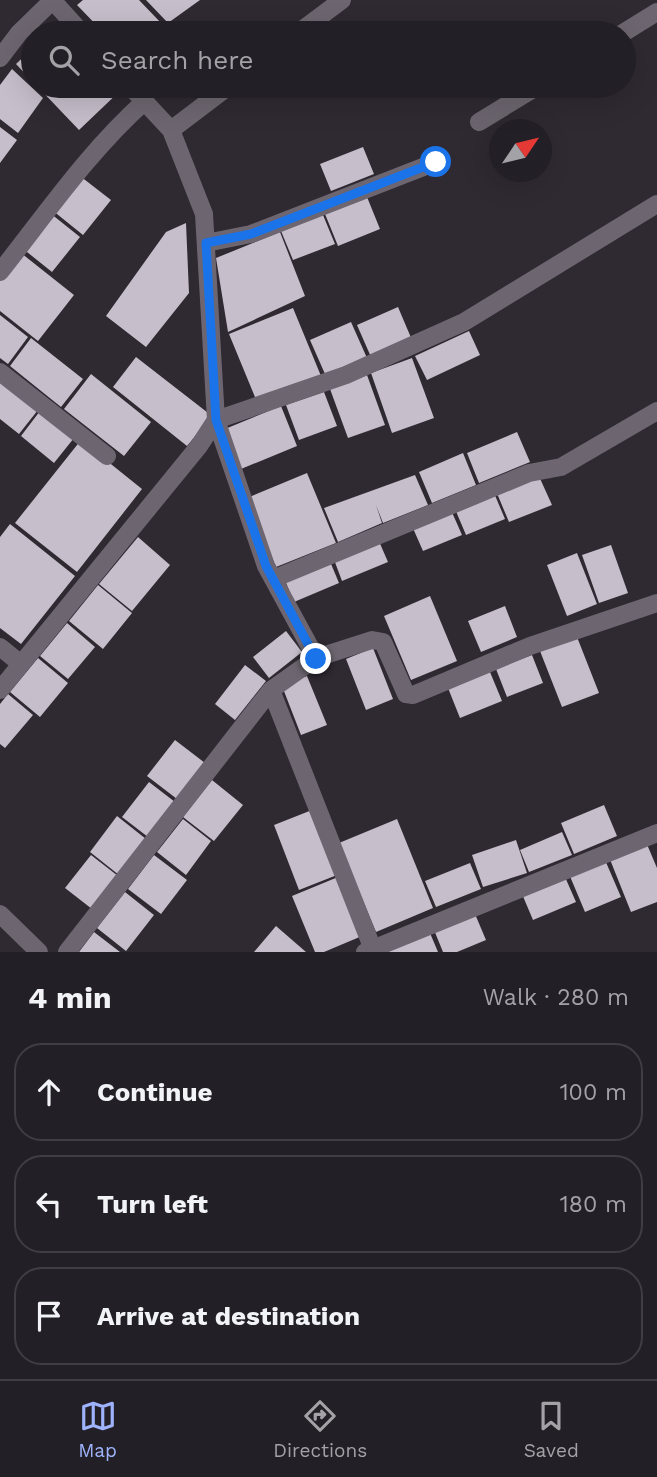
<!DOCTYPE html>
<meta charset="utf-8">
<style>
body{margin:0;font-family:"Work Sans",sans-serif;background:#2f2c32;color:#f1f3f6}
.compass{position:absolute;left:489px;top:119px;width:63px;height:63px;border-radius:50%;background:#231f26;box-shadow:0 7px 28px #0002;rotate:55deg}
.stop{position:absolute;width:21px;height:21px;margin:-16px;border:5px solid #1a73e8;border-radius:50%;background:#fff}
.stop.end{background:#1a73e8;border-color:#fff;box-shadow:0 2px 7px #0008}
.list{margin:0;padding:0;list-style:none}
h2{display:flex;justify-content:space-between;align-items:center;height:91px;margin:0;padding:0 28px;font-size:30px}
h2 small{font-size:23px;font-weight:400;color:#a3a2a7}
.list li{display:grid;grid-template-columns:46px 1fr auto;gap:21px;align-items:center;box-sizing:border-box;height:98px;margin:0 14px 14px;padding:0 14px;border:2px solid #403d43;border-radius:28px}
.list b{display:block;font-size:26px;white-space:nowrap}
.list em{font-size:23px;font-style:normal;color:#a3a2a7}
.icon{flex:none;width:38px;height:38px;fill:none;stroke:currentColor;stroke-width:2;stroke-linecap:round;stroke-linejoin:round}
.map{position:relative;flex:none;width:657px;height:952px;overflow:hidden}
.search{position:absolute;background:#231f26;box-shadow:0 7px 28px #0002;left:21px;right:21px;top:21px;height:77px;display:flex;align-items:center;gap:18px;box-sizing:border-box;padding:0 24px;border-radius:38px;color:#a3a2a7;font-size:26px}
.sheet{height:427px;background:#231f26}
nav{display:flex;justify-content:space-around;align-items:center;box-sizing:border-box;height:98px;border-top:2px solid #403d43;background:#231f26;font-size:19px;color:#a3a2a7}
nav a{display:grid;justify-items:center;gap:4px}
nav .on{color:#9fb3fd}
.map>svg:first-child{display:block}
.building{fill:#c6beca}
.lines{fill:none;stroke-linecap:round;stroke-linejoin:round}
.minor{stroke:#6d6670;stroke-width:18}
.route{stroke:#1a73e8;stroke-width:9}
</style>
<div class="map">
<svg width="657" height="952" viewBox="0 0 657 952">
<rect width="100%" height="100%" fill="#2f2932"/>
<!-- building -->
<path class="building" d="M83 0H139L162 24 152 33H104L77 5Z
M146 0H200L168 23Z
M33 48V82L16 64Z
M12 69 43 98 18 133 0 119V85Z
M37 86H119L122 89 79 130Z
M0 127 17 140 0 163Z
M363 147 374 174 331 191 320 164Z
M80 176 111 200 83 235 52 210Z
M367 197 380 229 338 246 325 214Z
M50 213 80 237 52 272 22 248Z
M323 215 335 244 293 260 281 231Z
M186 223 189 293 146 347 106 316 166 232Z
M280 232 305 296 228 332 216 258Z
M21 253 74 295 38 341 0 311V279Z
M398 307 412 340 371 357 357 325Z
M293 308 321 376 257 402 229 334Z
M0 315 28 337 8 364 0 358Z
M351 322 367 358 325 374 310 340Z
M469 331 480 355 427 380 415 356Z
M31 338 83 379 61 407 10 366Z
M136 357 212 416 187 446 113 387Z
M412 358 434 418 392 433 371 373Z
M91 374 151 422 124 456 64 409Z
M367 375 385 425 348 438 330 389Z
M0 380 38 410 19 434 0 419Z
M324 392 337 426 299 440 286 405Z
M281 406 297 446 241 469 225 429Z
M40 411 74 438 54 463 21 436Z
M517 432 530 462 479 483 467 453Z
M81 440 142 489 77 572 15 523Z
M463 453 476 485 432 503 419 472Z
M307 473 336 543 276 567 247 498Z
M538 474 552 505 509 522 496 491Z
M415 475 428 505 383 523 376 505 382 523 338 542 324 508Z
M494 493 505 519 466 535 455 509Z
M451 510 462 535 423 551 412 526Z
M10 524 75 576 21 644 0 628V537Z
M138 537 170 565 132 611 99 584Z
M378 539 388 562 342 581 333 557Z
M611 545 628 593 599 603 582 555Z
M577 553 597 604 567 616 547 565Z
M329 559 339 583 294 602 284 578Z
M98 585 132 613 103 649 69 621Z
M430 596 457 661 411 680 384 616Z
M505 606 517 637 481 652 468 621Z
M67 623 95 647 68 679 40 656Z
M286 631 302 652 269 678 253 657Z
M577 637 599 693 562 707 540 651Z
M373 648 393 699 366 710 346 659Z
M532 655 543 683 507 697 496 669Z
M38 658 68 683 40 717 10 692Z
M245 665 266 681 235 720 215 704Z
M490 672 502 701 460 718 448 688Z
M307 676 327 725 301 735 282 686Z
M8 694 33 715 5 748 0 744V704Z
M175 740 205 763 177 799 147 776Z
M212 780 243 805 214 841 183 817Z
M149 782 175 802 148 837 122 817Z
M604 805 617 836 574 854 561 823Z
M312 810 337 875 299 890 274 825Z
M117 816 146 839 119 875 90 852Z
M183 819 211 841 186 875 157 852Z
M397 819 433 908 376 932 339 843Z
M562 832 572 855 529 872 520 850Z
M516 840 527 873 483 887 472 855Z
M646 842 657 868V902L631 912 609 857Z
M91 855 118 876 92 909 65 888Z
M154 855 187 880 161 914 128 889Z
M605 860 621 897 585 912 569 874Z
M470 863 481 889 436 907 425 881Z
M338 877 362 936 324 952H315L292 896Z
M565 877 576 902 533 920 522 894Z
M125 892 154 915 126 951 97 928Z
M475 914 486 940 457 952H443L434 930Z
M276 926 306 952H254Z
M94 932 120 952H79Z
M430 933 438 952H383Z"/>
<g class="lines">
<!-- minor -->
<path class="minor" d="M53 1 82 33
M298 33 342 0
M623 33 657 12
M0 58 19 33 53 0
M130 86 171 130 204 214 216 420 266 566 316 658 271 690 374 952
M479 122 538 86
M171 130 229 86
M206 243 251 234 436 162
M0 272C46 214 89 151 145 101
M0 372 107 456
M273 579 529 473 561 467 657 411
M0 647 21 664
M316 658 372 640 383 642 406 694 413 695 530 646 657 603
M0 690 199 446 216 420 346 375 464 322 657 204
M0 914 39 952
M67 952 271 690
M365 952 657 833"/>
</g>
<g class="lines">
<!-- route -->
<path class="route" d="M316 659 266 566 216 420 206 243 251 234 436 162"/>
</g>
</svg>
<svg class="compass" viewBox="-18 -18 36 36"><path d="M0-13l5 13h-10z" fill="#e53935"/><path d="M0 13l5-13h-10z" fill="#a3a2a7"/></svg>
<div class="stop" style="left:436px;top:162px"></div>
<div class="stop end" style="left:316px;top:659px"></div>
<div class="search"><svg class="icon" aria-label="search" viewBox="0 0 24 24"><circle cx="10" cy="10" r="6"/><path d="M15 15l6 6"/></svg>Search here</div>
</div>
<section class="sheet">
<h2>4 min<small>Walk · 280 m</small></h2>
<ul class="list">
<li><svg class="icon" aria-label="ahead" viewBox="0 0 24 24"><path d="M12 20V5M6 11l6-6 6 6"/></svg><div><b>Continue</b></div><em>100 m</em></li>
<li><svg class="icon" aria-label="left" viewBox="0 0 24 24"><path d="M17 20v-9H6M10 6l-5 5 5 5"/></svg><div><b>Turn left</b></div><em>180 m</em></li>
<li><svg class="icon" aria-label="arrive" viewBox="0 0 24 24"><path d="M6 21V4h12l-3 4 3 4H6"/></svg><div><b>Arrive at destination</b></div></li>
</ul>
</section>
<nav>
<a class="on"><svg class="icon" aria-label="map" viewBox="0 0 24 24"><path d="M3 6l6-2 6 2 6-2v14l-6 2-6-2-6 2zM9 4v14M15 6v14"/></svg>Map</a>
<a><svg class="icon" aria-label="directions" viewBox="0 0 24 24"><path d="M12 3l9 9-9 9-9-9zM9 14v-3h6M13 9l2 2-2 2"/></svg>Directions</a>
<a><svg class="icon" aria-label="saved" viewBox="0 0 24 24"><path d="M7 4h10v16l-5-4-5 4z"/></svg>Saved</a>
</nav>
